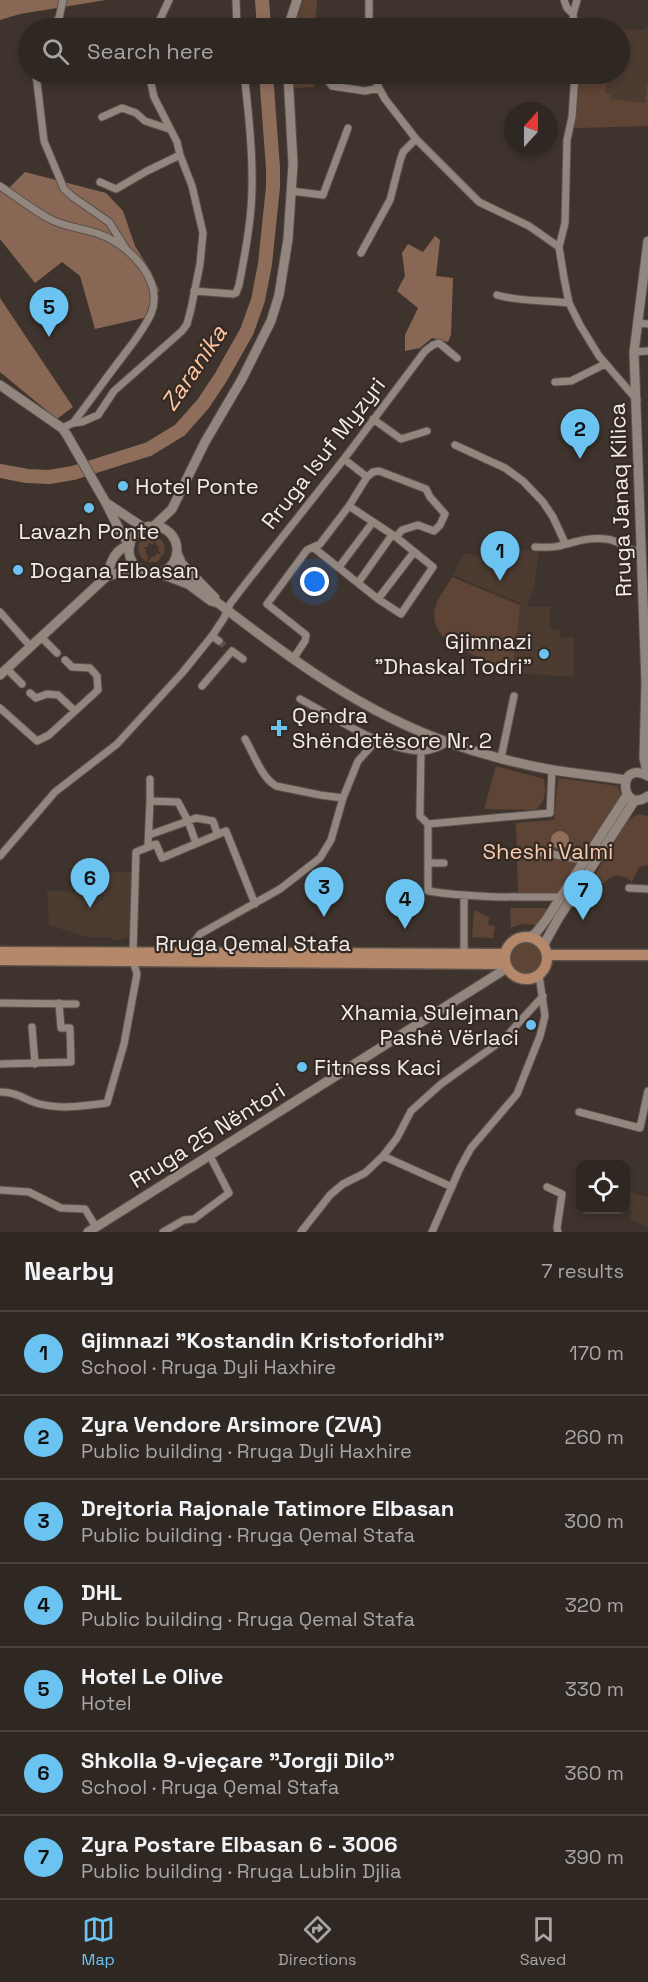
<!DOCTYPE html>
<meta charset="utf-8">
<style>
body{margin:0;font-family:"Space Grotesk",sans-serif;background:#3b332f;color:#f1f3f6}
.controls{position:absolute;right:18px;bottom:18px;display:grid;overflow:hidden;border-radius:12px;box-shadow:0 3px 9px #0003}
.controls button{width:54px;height:54px;display:grid;place-items:center;padding:0;border:0;border-bottom:2px solid #4a4440;background:#2f2722;color:#f1f3f6;font:30px sans-serif}
.compass{position:absolute;left:504px;top:102px;width:54px;height:54px;border-radius:50%;background:#2f2722;box-shadow:0 3px 9px #0003;rotate:21deg}
.you{position:absolute;left:315px;top:582px;width:21px;height:21px;margin:-15px;border:4px solid #fff;border-radius:50%;background:#1a73e8;box-shadow:0 0 0 9px #1a73e833}
.badge{display:grid;place-items:center;width:39px;height:39px;border-radius:50%;background:#6ac3f1;color:#111;font-size:20px;font-weight:700}
.pin{position:absolute;translate:-50% -50px;filter:drop-shadow(0 2px 3px #0008)}
.pin::after{content:'';position:absolute;top:32px;width:21px;height:18px;background:inherit;clip-path:polygon(0 0,100% 0,50% 100%)}
.list{margin:0;padding:0;list-style:none}
h2{display:flex;justify-content:space-between;align-items:center;height:78px;margin:0;padding:0 24px;font-size:26px}
h2 small{font-size:20px;font-weight:400;color:#a7a5a5}
.list li{display:grid;grid-template-columns:39px 1fr auto;gap:18px;align-items:center;box-sizing:border-box;height:84px;padding:0 24px;border-top:2px solid #4a4440}
.list b{display:block;font-size:22px;white-space:nowrap}
.list p{margin:0;font-size:20px;white-space:nowrap;color:#a7a5a5}
.list em{font-size:20px;font-style:normal;color:#a7a5a5}
.icon{flex:none;width:33px;height:33px;fill:none;stroke:currentColor;stroke-width:2;stroke-linecap:round;stroke-linejoin:round}
.map{position:relative;flex:none;width:648px;height:1232px;overflow:hidden}
.search{position:absolute;background:#2f2722;box-shadow:0 3px 9px #0003;left:18px;right:18px;top:18px;height:66px;display:flex;align-items:center;gap:15px;box-sizing:border-box;padding:0 21px;border-radius:33px;color:#a7a5a5;font-size:22px}
.sheet{height:666px;background:#2f2722}
nav{display:flex;justify-content:space-around;align-items:center;box-sizing:border-box;height:84px;border-top:2px solid #4a4440;background:#2f2722;font-size:16px;color:#a7a5a5}
nav a{display:grid;justify-items:center;gap:3px}
nav .on{color:#6ac3f1}
.map>svg:first-child{display:block}
.built{fill:#4c3b31}
.green{fill:#5e4434}
.forest{fill:#886855}
.water{fill:#8e6e5a}
.lines{fill:none;stroke-linecap:round;stroke-linejoin:round}
.river{stroke:#8e6e5a;stroke-width:14}
.street-tunnel{stroke:#5a4f49;stroke-width:7;stroke-dasharray:7 3.5;stroke-linecap:butt}
.street-casing{stroke:#5a514c;stroke-width:9}
.secondary-casing{stroke:#5a514c;stroke-width:11}
.primary-casing{stroke:#5a514c;stroke-width:13}
.street{stroke:#93867e;stroke-width:7}
.secondary{stroke:#93867e;stroke-width:9}
.primary{stroke:#b5886a;stroke-width:10}
.poi-dot{fill:#6ac3f1;stroke:#342a23;stroke-width:2}
.labels{text-anchor:middle;stroke-width:4.5;stroke-linejoin:round;paint-order:stroke}
.street-label{font-size:22px;fill:#f2ebe7;stroke:#342a23}
.poi-label{font-size:22px;fill:#f2ebe7;stroke:#342a23;text-anchor:start}
.park-label{font-size:22px;fill:#f8caae;stroke:#342a23}
.water-label{font-size:24px;font-style:italic;fill:#fec5a2;stroke:#342a23}
</style>
<div class="map">
<svg width="648" height="1232" viewBox="0 0 648 1232">
<rect width="100%" height="100%" fill="#3f342d"/>
<!-- built -->
<path class="built" d="M646 27 648 28V126L574 128 578 74H620V28H613L645 30Z
M510 549 539 551 534 586 527 607H550V629L560 630V638L574 637V677L513 673 520 605 526 606 453 575 464 553 498 559 507 558Z
M97 872H132V928L129 937 115 941 109 937H86L49 925 47 891 96 892Z
M626 1191 648 1197V1227L629 1219 632 1211 626 1208Z"/>
<!-- green -->
<path class="green" d="M303 0H317L315 28H294Z
M294 74H314V87L294 88Z
M578 74H599L598 81 607 82 605 93 611 94V99L645 103 647 84H648V126L575 128Z
M146 536 159 537 164 544 165 552 157 562H148L152 556 155 557 156 554H161L158 550 159 547 156 545 155 541 153 544 149 543 147 547H143L146 550 145 553 148 555 147 562C136 555 135 544 146 536Z
M452 577 520 605 513 669C484 658 420 645 437 602 441 593 448 585 452 577Z
M496 766 544 779C546 794 546 799 536 810L484 809Z
M558 778 618 786 621 796 558 893H518L516 823 554 820Z
M638 814 648 816V865L639 867 632 882C623 873 612 874 604 883H590L628 820Z
M510 908H545L547 910 536 925 521 924 511 928Z
M474 910 489 917 488 925 495 926 493 938 472 937Z
M511 958a16 16 0 1 1 32 0a16 16 0 1 1-32 0Z"/>
<!-- forest -->
<path class="forest" d="M0 0H106L20 14 0 20Z
M25 172 106 193 123 211 135 246 150 270 159 290 148 317 95 329 80 276 62 262 35 283 0 239V183L9 188Z
M435 236 440 240 436 276 453 278 451 335 448 342 432 338 420 348 405 351V335L418 308 397 291 405 276 402 253 408 244 423 252Z
M0 298 73 407 57 419 0 372Z"/>
<!-- water -->
<path class="water" d="M551 840a9 9 0 1 1 18 0a9 9 0 1 1-18 0Z"/>
<g class="lines">
<!-- river -->
<path class="river" d="M262 0 264 28
M0 471 27 476 49 477 73 473 149 449 180 430 203 404 221 377 247 331 258 300 265 264 273 187V168L266 74"/>
<!-- street-tunnel -->
<path class="street-tunnel" d="M219 641 227 648"/>
<defs>
<path id="street" d="M236 0 237 28
M369 0V28
M564 0 567 8 573 14
M50 28 59 18 63 0
M156 28 169 0
M574 28 573 14 577 0
M36 74 44 141 64 189 73 197 109 222 126 249
M329 74V82L332 86 365 91 379 88
M374 74 379 88 385 99 416 139 479 202 529 226 559 247
M575 74 572 117 567 140 565 223 559 247 564 278 569 303 580 325 599 356 637 400
M102 117 122 108 136 113 145 121 169 129
M100 182 116 189 147 171 180 155
M0 186C17 197 33 210 50 219 64 227 83 228 99 234 128 244 165 280 151 314 144 329 133 343 123 356 106 378 90 401 73 423L62 428
M291 191 323 195 348 128
M361 253 390 200 400 161 403 152 416 139
M194 291 233 294 236 293 239 285C246 249 253 212 252 175 252 141 248 107 244 74
M497 295C520 302 545 300 569 303
M638 323 648 324
M634 352 648 351
M555 382 571 381 605 364
M373 419 401 439 427 431
M73 423 82 422 98 415 114 391 182 331 187 324 191 309 200 264 203 233 192 186 180 155 177 142 154 97 149 74
M455 445 505 468 523 481 543 502 553 517 565 543
M367 477 373 472 379 471 426 489 430 497 445 514 440 525 434 531 418 525 402 530 396 537
M535 547C543 547 552 548 559 546 576 542 587 537 606 539 620 540 625 550 641 552
M314 548 378 599 401 614 433 567 396 537 349 506
M339 567 373 522
M358 583 392 535
M378 599 414 552
M0 612 31 647
M212 636 219 641
M41 637 57 653
M293 659 305 641 306 635 267 604 307 550 320 544 349 506 367 477 344 459
M7 669 22 684
M202 686 232 651 243 659
M30 693 36 698 47 694 58 695 75 711
M300 699C334 717 382 750 421 751 431 751 439 747 448 742
M0 708 37 741 49 735 98 690 97 676 90 668 72 667 65 660
M245 739C254 754 261 777 276 786L320 795 343 798
M421 751 420 810V816L428 824V891C472 898 517 897 561 897
M501 758 514 696
M150 801V779
M428 824 550 813 552 770
M149 835 188 821 196 843
M148 846 150 801 178 802 188 821 196 818 213 821 217 833
M514 853H547L582 860
M0 856 55 792 117 744 183 672 212 636 224 618 230 604 246 583 344 459 425 351 433 345 439 343 457 358
M428 863H444
M629 888 648 889
M187 952 200 934 280 889 320 858 331 840 343 798 358 761 378 739
M464 954V895
M0 1003 76 1004
M32 1027 35 1064
M0 1064 71 1062 70 1028H61L59 1003
M0 1092C16 1092 22 1098 36 1103 60 1110 83 1106 107 1103L124 1044 137 974 133 961V952L136 852 156 844 162 858 226 831 255 904
M579 1112 640 1128 648 1091
M383 1156 452 1187
M547 1187 562 1194 557 1228 558 1232
M0 1190 29 1192 61 1208 85 1209 96 1227
M163 1232 184 1220 194 1219 229 1193 210 1156
M301 1232 330 1195 343 1184 365 1173 383 1156 397 1138 411 1111 441 1084 504 1039 543 996
M432 1232 460 1168 471 1148 517 1094 540 1036 545 1016 539 975"/>
<path id="secondary" d="M288 28 297 0
M0 385 62 428 67 435 106 503 121 533 130 545
M108 504 144 528
M154 526 172 509 205 442 242 379 271 321 279 295 288 239 293 164 288 74
M129 550a24 24 0 1 1 48 0a24 24 0 1 1-48 0Z
M177 553 182 564 215 598
M159 573 188 584 211 601 218 603C288 657 362 712 447 742 481 754 518 764 553 770 577 774 602 776 626 780
M106 577C111 563 114 549 129 546
M0 675 106 577 126 570 145 572
M648 776 644 758 646 683 634 352 648 241
M648 776C616 758 620 816 648 796
M529 937 535 934 546 920 627 795
M543 946 558 919 635 800
M88 1232 507 968"/>
<path id="primary" d="M505 958a21 21 0 1 1 42 0a21 21 0 1 1-42 0Z
M0 952 505 954
M547 955H648
M0 960 506 964"/>
</defs>
<!-- street casing -->
<use href="#street" class="street-casing"/>
<!-- secondary casing -->
<use href="#secondary" class="secondary-casing"/>
<!-- primary casing -->
<use href="#primary" class="primary-casing"/>
<!-- street -->
<use href="#street" class="street"/>
<!-- secondary -->
<use href="#secondary" class="secondary"/>
<!-- primary -->
<use href="#primary" class="primary"/>
</g>
<!-- markers -->
<g class="poi-dot">
<circle cx="123" cy="486" r="6"/>
<circle cx="89" cy="508" r="6"/>
<circle cx="18" cy="570" r="6"/>
<circle cx="544" cy="654" r="6"/>
<path d="M276 719h6v6h6v6h-6v6h-6v-6h-6v-6h6z"/>
<circle cx="531" cy="1025" r="6"/>
<circle cx="302" cy="1067" r="6"/>
</g>
<g class="labels">
<!-- street labels -->
<g class="street-label">
<text transform="translate(323 453) rotate(-52)" y="8">Rruga Isuf Myzyri</text>
<text transform="translate(620 500) rotate(-92)" y="8">Rruga Janaq Kilica</text>
<text x="253" y="951">Rruga Qemal Stafa</text>
<text transform="translate(207 1135) rotate(-32)" y="8">Rruga 25 Nëntori</text>
</g>
<!-- poi labels -->
<g class="poi-label">
<text x="135" y="494">Hotel Ponte</text>
<text x="89" y="539" text-anchor="middle">Lavazh Ponte</text>
<text x="30" y="578">Dogana Elbasan</text>
<text x="532" y="649" text-anchor="end">Gjimnazi<tspan x="532" dy="25">"Dhaskal Todri"</tspan></text>
<text x="292" y="723">Qendra<tspan x="292" dy="25">Shëndetësore Nr. 2</tspan></text>
<text x="519" y="1020" text-anchor="end">Xhamia Sulejman<tspan x="519" dy="25">Pashë Vërlaci</tspan></text>
<text x="314" y="1075">Fitness Kaci</text>
</g>
<!-- park labels -->
<g class="park-label">
<text x="548" y="859">Sheshi Valmi</text>
</g>
<!-- water labels -->
<g class="water-label">
<text transform="translate(194 368) rotate(-56)" y="8">Zaranika</text>
</g>
</g>
</svg>
<div class="controls">
<button><svg class="icon" aria-label="locate" viewBox="0 0 24 24"><circle cx="12" cy="12" r="6"/><path d="M12 2v4M12 18v4M2 12h4M18 12h4"/></svg></button>
</div>
<svg class="compass" viewBox="-18 -18 36 36"><path d="M0-13l5 13h-10z" fill="#e53935"/><path d="M0 13l5-13h-10z" fill="#a7a5a5"/></svg>
<div class="you"></div>
<div class="pin badge" style="left:500px;top:581px">1</div>
<div class="pin badge" style="left:580px;top:459px">2</div>
<div class="pin badge" style="left:324px;top:917px">3</div>
<div class="pin badge" style="left:405px;top:929px">4</div>
<div class="pin badge" style="left:49px;top:337px">5</div>
<div class="pin badge" style="left:90px;top:908px">6</div>
<div class="pin badge" style="left:583px;top:920px">7</div>
<div class="search"><svg class="icon" aria-label="search" viewBox="0 0 24 24"><circle cx="10" cy="10" r="6"/><path d="M15 15l6 6"/></svg>Search here</div>
</div>
<section class="sheet">
<h2>Nearby<small>7 results</small></h2>
<ul class="list">
<li><span class="badge">1</span><div><b>Gjimnazi &quot;Kostandin Kristoforidhi&quot;</b><p>School · Rruga Dyli Haxhire</p></div><em>170 m</em></li>
<li><span class="badge">2</span><div><b>Zyra Vendore Arsimore (ZVA)</b><p>Public building · Rruga Dyli Haxhire</p></div><em>260 m</em></li>
<li><span class="badge">3</span><div><b>Drejtoria Rajonale Tatimore Elbasan</b><p>Public building · Rruga Qemal Stafa</p></div><em>300 m</em></li>
<li><span class="badge">4</span><div><b>DHL</b><p>Public building · Rruga Qemal Stafa</p></div><em>320 m</em></li>
<li><span class="badge">5</span><div><b>Hotel Le Olive</b><p>Hotel</p></div><em>330 m</em></li>
<li><span class="badge">6</span><div><b>Shkolla 9-vjeçare &quot;Jorgji Dilo&quot;</b><p>School · Rruga Qemal Stafa</p></div><em>360 m</em></li>
<li><span class="badge">7</span><div><b>Zyra Postare Elbasan 6 - 3006</b><p>Public building · Rruga Lublin Djlia</p></div><em>390 m</em></li>
</ul>
</section>
<nav>
<a class="on"><svg class="icon" aria-label="map" viewBox="0 0 24 24"><path d="M3 6l6-2 6 2 6-2v14l-6 2-6-2-6 2zM9 4v14M15 6v14"/></svg>Map</a>
<a><svg class="icon" aria-label="directions" viewBox="0 0 24 24"><path d="M12 3l9 9-9 9-9-9zM9 14v-3h6M13 9l2 2-2 2"/></svg>Directions</a>
<a><svg class="icon" aria-label="saved" viewBox="0 0 24 24"><path d="M7 4h10v16l-5-4-5 4z"/></svg>Saved</a>
</nav>
